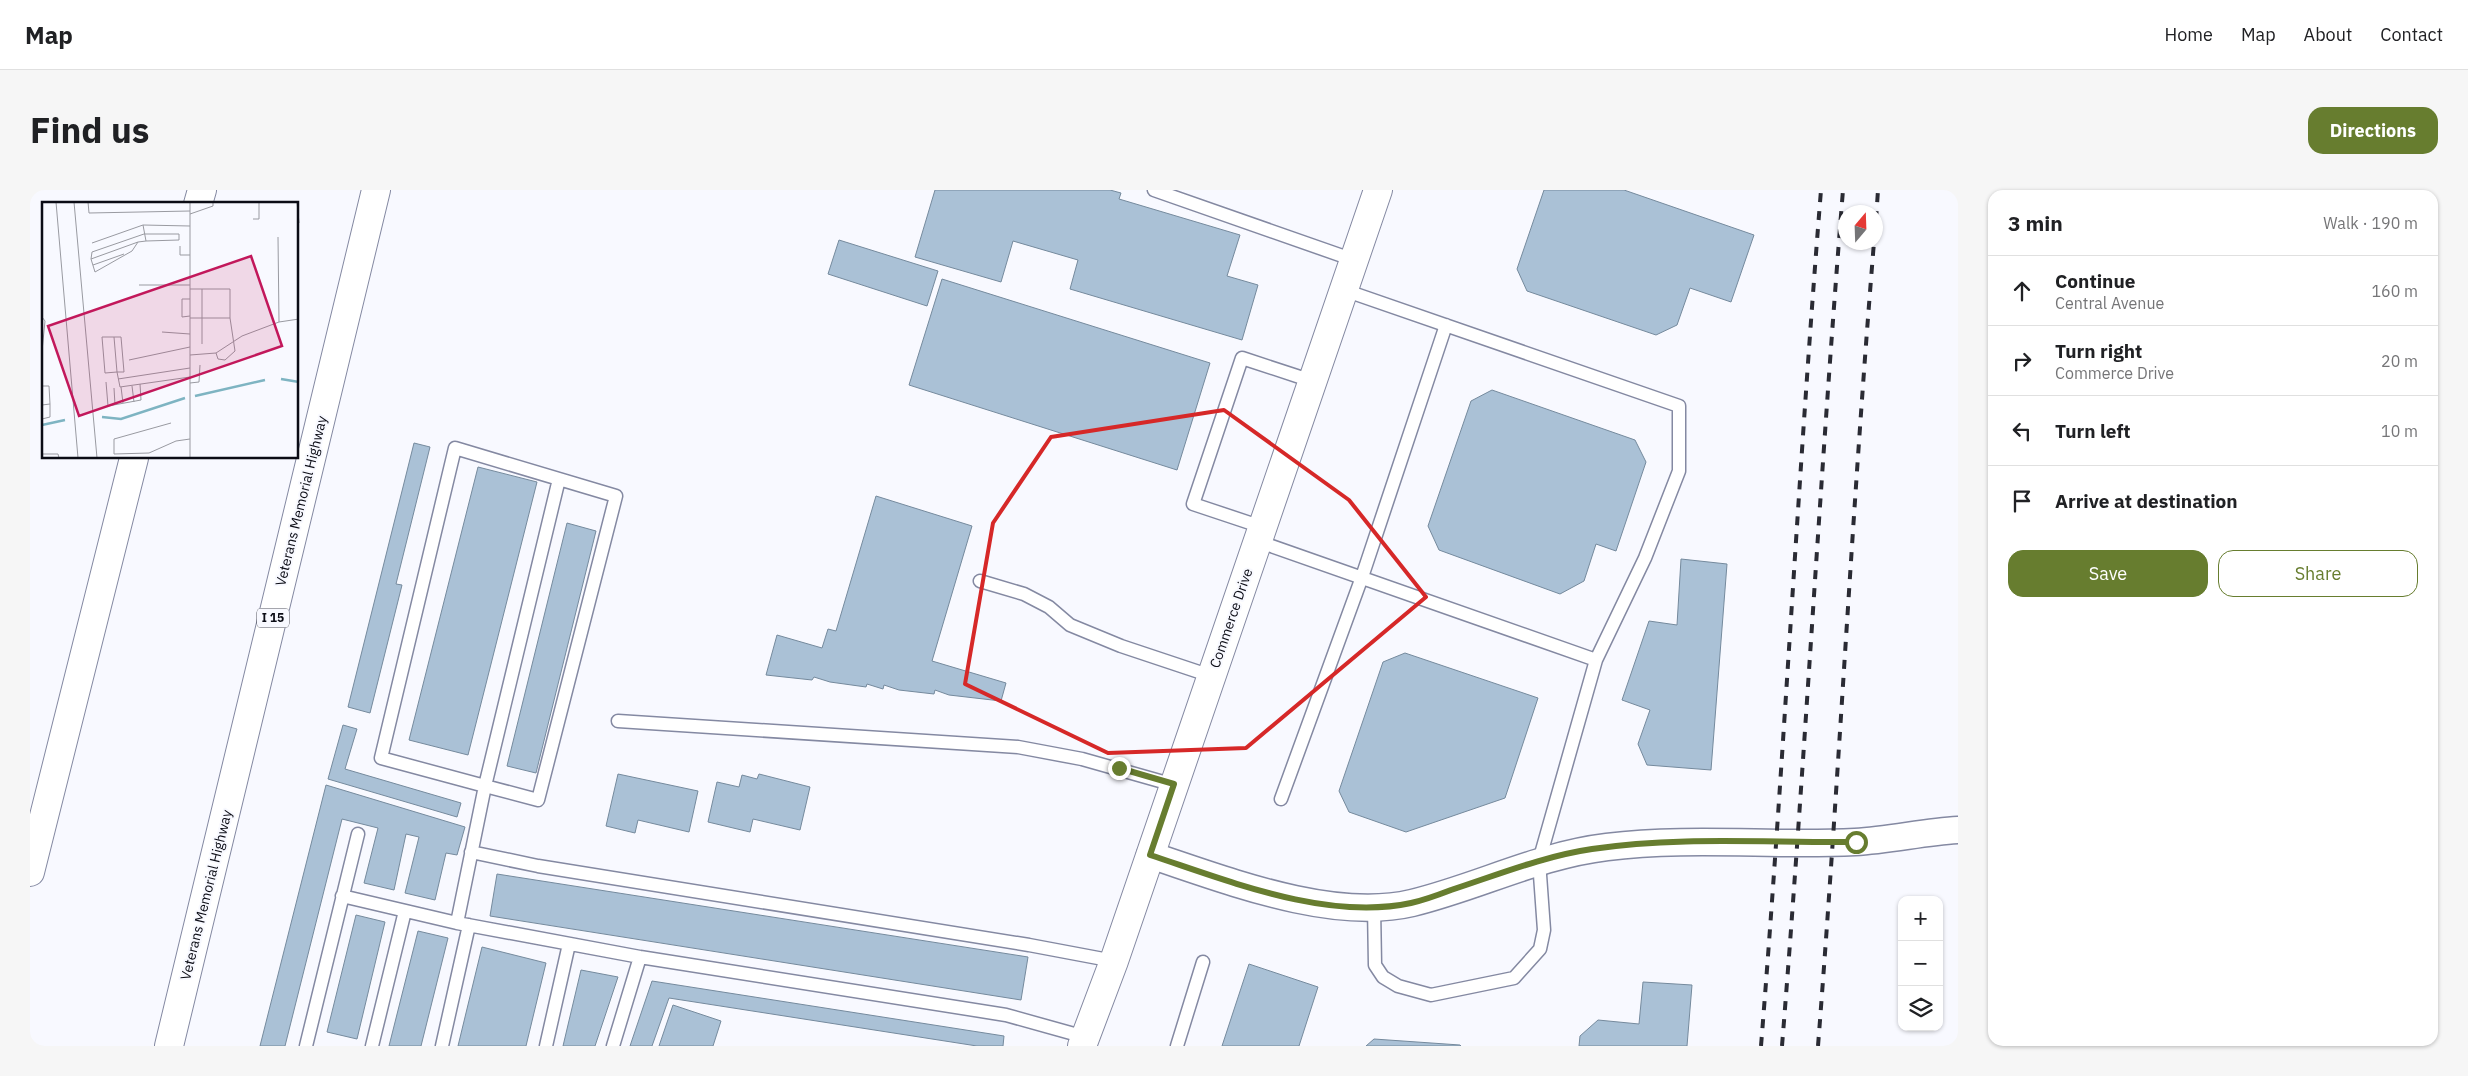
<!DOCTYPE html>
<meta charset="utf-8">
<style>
body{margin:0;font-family:"IBM Plex Sans",sans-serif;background:#f6f6f6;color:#202124}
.controls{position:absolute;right:15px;bottom:15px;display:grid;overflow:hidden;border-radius:10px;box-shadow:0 1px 4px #0004}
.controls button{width:45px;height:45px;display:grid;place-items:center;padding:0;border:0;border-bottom:1px solid #e0e0e0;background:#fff;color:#202124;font:25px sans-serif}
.compass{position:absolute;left:1808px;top:15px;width:45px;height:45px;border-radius:50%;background:#fff;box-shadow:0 1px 4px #0004;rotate:19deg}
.stop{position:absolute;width:15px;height:15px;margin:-11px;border:4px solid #677d2f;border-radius:50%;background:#fff}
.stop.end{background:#677d2f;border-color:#fff;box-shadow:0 1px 5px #0008}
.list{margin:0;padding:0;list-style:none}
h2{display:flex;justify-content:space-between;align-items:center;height:65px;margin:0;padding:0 20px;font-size:21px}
h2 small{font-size:16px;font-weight:400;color:#757577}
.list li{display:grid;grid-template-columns:32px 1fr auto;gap:15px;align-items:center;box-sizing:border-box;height:70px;padding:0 20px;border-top:1px solid #e0e0e0}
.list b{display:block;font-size:19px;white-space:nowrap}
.list p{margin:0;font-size:16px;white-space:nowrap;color:#757577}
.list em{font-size:16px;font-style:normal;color:#757577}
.actions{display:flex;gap:10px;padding:15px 20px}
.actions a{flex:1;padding:11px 0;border:1px solid #677d2f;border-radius:15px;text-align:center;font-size:18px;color:#677d2f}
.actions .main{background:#677d2f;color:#fff}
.icon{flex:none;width:28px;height:28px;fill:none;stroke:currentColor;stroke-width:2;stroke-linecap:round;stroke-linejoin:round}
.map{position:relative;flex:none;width:1928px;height:856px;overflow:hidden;border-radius:15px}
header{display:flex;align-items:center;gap:30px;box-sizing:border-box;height:70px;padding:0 25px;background:#fff;border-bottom:1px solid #e0e0e0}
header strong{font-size:24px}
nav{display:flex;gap:28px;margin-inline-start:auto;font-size:18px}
.intro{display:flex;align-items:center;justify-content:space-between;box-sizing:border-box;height:120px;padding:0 30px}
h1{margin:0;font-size:35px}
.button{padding:12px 22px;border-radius:15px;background:#677d2f;color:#fff;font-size:18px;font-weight:700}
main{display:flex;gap:30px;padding:0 30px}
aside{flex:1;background:#fff;border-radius:15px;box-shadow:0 1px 4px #0004}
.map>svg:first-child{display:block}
.building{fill:#aac1d6;stroke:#758a9d}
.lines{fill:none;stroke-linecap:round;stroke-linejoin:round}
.lane-casing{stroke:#8489a2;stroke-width:15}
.street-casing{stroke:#8489a2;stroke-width:29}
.secondary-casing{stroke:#8489a2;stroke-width:30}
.highway-casing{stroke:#8489a2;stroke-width:30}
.lane{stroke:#fff;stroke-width:12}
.street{stroke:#fff;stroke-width:26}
.secondary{stroke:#fff;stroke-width:28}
.highway{stroke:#fff;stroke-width:28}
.rail{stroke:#2a2b34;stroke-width:4;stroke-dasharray:9 9;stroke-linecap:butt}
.route{stroke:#677d2f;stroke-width:6}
.marked{fill:none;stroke:#d62828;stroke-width:4;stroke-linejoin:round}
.labels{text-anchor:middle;stroke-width:4;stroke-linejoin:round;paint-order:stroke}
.shield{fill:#f8f9ff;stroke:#52535b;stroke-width:1}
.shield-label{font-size:12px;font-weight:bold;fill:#0b0c15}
.street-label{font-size:14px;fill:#0b0c15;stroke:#f8f9ff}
.inset-river{fill:none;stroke:#7eb4c2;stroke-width:2.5}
.inset-road{fill:none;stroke:#999aa1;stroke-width:1}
.view{fill:#c2185b;fill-opacity:0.15;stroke:#c2185b;stroke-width:2.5}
.inset-edge{fill:none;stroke:#0b0c15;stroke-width:2.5}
</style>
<header>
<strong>Map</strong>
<nav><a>Home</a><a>Map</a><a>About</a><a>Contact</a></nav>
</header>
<div class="intro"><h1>Find us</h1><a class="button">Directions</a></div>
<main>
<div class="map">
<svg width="1928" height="856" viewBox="0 0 1928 856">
<rect width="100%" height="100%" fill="#f8f9ff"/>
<!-- building -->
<path class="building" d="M905 0H1080L1091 3 1089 9 1210 45 1197 86 1228 95 1212 150 1040 99 1048 70 983 51 971 92 885 67Z
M1514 0H1594L1724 45 1701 112 1660 98 1647 135 1626 145 1497 101 1487 79Z
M809 50 908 81 897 116 798 84Z
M912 89 1180 173 1147 280 879 195Z
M1462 200 1605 250 1616 272 1586 361 1566 354 1554 391 1530 404 1409 360 1398 336 1441 211Z
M384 253 400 257 366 394 372 395 340 523 318 517Z
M448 277 507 292 438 565 379 550Z
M846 306 942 336 902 471 976 493 971 511 919 505 905 500 904 504 869 500 854 495 853 499 837 494 836 497 800 492 784 487 782 490 736 485 747 445 792 458 798 439 806 441Z
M537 333 566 341 506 583 477 576Z
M1651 369 1697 374 1681 580 1617 575 1608 554 1620 520 1592 510 1619 431 1647 435Z
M1375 463 1508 508 1475 608 1376 642 1319 622 1309 601 1353 472Z
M313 535 327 539 315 579 431 613 427 627 298 589Z
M588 584 668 601 659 642 608 630 605 643 576 636Z
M729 584 780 597 770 640 723 629 720 642 678 632 687 592 709 597 712 585 727 589Z
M296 595 435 637 427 665 416 663 405 710 375 703 389 647 376 644 364 700 334 693 348 638 312 629 255 856H230Z
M467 684 998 767 991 810 460 726Z
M326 725 355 732 327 849 297 842Z
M388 741 418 748 391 856H359Z
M452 757 516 773 496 856H428Z
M1219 774 1288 797 1269 856H1192Z
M551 780 588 787 565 856H533Z
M622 791 974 846 973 856H947L639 808 622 856H600Z
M1613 792 1662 795 1657 856H1549L1550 846 1568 830 1609 834Z
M643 815 691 831 683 856H629Z
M1344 849 1430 855 1431 856H1336Z"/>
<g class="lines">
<defs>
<path id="lane" d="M1124 0 1324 70
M1314 100 1649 216V281L1615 368 1566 470
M529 289 455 596 351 568 425 258 586 306 508 610 455 596 427 733 610 767 976 825 1055 847
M1232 337 1163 314 1212 168 1282 191
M1227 351 1566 470 1509 671 1514 740 1510 759 1484 788 1401 805 1368 796 1353 787 1345 775 1344 717
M950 391 994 404 1019 417 1040 435 1091 456 1181 486
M588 531 988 557 1052 569 1144 595
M1251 609 1332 387 1416 135
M441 662 508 676 999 755 1084 771
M312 706 427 733
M276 856 328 644
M342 856 375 721
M412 856 439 735
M516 856 539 754
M583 856 610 767
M1147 856 1173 772"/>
<path id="street" d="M1120 665C1196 690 1302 732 1382 713 1448 697 1509 665 1577 657 1659 647 1743 656 1825 652 1860 650 1894 642 1928 640"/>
<path id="secondary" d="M1052 856 1084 771 1348 0"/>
<path id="highway" d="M168 14 172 0
M0 682 104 268
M139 856 346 0"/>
</defs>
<!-- lane casing -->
<use href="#lane" class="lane-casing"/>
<!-- street casing -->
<use href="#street" class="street-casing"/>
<!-- secondary casing -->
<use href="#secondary" class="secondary-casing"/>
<!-- highway casing -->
<use href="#highway" class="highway-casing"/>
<!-- lane -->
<use href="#lane" class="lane"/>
<!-- street -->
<use href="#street" class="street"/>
<!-- secondary -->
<use href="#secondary" class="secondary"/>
<!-- highway -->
<use href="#highway" class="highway"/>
<!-- rail -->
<path class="rail" d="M1846 30 1848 0
M1731 856C1754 571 1768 285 1791 0
M1752 856C1775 571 1790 285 1813 0
M1788 856C1809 588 1822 320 1844 52"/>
</g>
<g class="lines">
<!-- route -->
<path class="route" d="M1089 578 1144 594 1120 665C1199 691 1297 731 1381 713 1395 710 1408 705 1421 700 1467 685 1514 666 1562 659 1649 646 1738 653 1826 652"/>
</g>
<!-- marked area -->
<path class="marked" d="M1194 220 1319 310 1396 407 1216 558 1078 563 935 494 963 333 1021 247Z"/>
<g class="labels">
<!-- shield labels -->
<rect class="shield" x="227" y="418.5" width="32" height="19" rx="4"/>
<g class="shield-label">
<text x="243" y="432">I 15</text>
</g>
<!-- street labels -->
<g class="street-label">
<text transform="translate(271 311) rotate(-76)" y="5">Veterans Memorial Highway</text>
<text transform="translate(1201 428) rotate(-71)" y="5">Commerce Drive</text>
<text transform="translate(176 705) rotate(-76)" y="5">Veterans Memorial Highway</text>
</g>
</g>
<!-- overview -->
<g transform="translate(12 12)">
<rect width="256" height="256" fill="#f8f9ff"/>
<path class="inset-river" d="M239 177 257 180M153 194 223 178M60 215 79 217 143 196M0 223 23 218"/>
<path class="inset-road" d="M14 0 36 256M32 0 55 256M46 0 47 11 148 9M148 0V256M255 0 257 21M148 12 171 4V0M211 17H217V0M236 35 237 120M96 40 90 49 53 70 49 57 96 40 104 39 101 23M50 41 101 23 148 24M138 44V53H148M49 57 50 50 102 32H137V38L104 39M51 63 82 52M97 83H148M148 87H188V116M148 114 140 115V97H148M0 115 3 119 0 149M148 116H188L193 149 183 158 176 157 174 151M120 130 148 132M72 135 75 170 63 171 60 135H79L82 170H75L78 185 148 175M160 142V87M148 153 174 151 200 134 237 120 257 117M87 158 148 145M76 177 148 166M64 180 66 204 99 198 98 182M148 181 157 180 158 163M0 184H7L8 202 0 203M90 184 92 200M79 185 81 201M72 186 73 203M0 217 8 215V202M129 221 72 237V252L107 251 134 239 148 237M0 252H16L17 256"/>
<path class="view" d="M209 54 240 144 37 214 6 124Z"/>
<rect width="256" height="256" class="inset-edge"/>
</g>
</svg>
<div class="controls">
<button>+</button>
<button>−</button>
<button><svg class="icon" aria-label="layers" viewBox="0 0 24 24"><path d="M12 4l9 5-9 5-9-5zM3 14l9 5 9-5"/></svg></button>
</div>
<svg class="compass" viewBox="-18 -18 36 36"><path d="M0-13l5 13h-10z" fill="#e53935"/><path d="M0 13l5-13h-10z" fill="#757577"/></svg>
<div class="stop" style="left:1826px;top:652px"></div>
<div class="stop end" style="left:1089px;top:578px"></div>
</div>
<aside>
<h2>3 min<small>Walk · 190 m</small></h2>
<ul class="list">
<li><svg class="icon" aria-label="ahead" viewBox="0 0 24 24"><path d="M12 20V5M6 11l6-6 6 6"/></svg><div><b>Continue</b><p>Central Avenue</p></div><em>160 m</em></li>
<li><svg class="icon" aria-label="right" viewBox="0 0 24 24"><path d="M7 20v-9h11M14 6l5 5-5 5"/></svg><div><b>Turn right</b><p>Commerce Drive</p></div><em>20 m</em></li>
<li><svg class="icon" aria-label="left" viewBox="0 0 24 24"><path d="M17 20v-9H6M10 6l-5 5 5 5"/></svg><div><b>Turn left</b></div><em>10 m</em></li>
<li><svg class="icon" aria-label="arrive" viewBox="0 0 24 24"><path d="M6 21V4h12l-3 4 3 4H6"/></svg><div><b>Arrive at destination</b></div></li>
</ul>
<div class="actions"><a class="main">Save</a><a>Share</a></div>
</aside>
</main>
